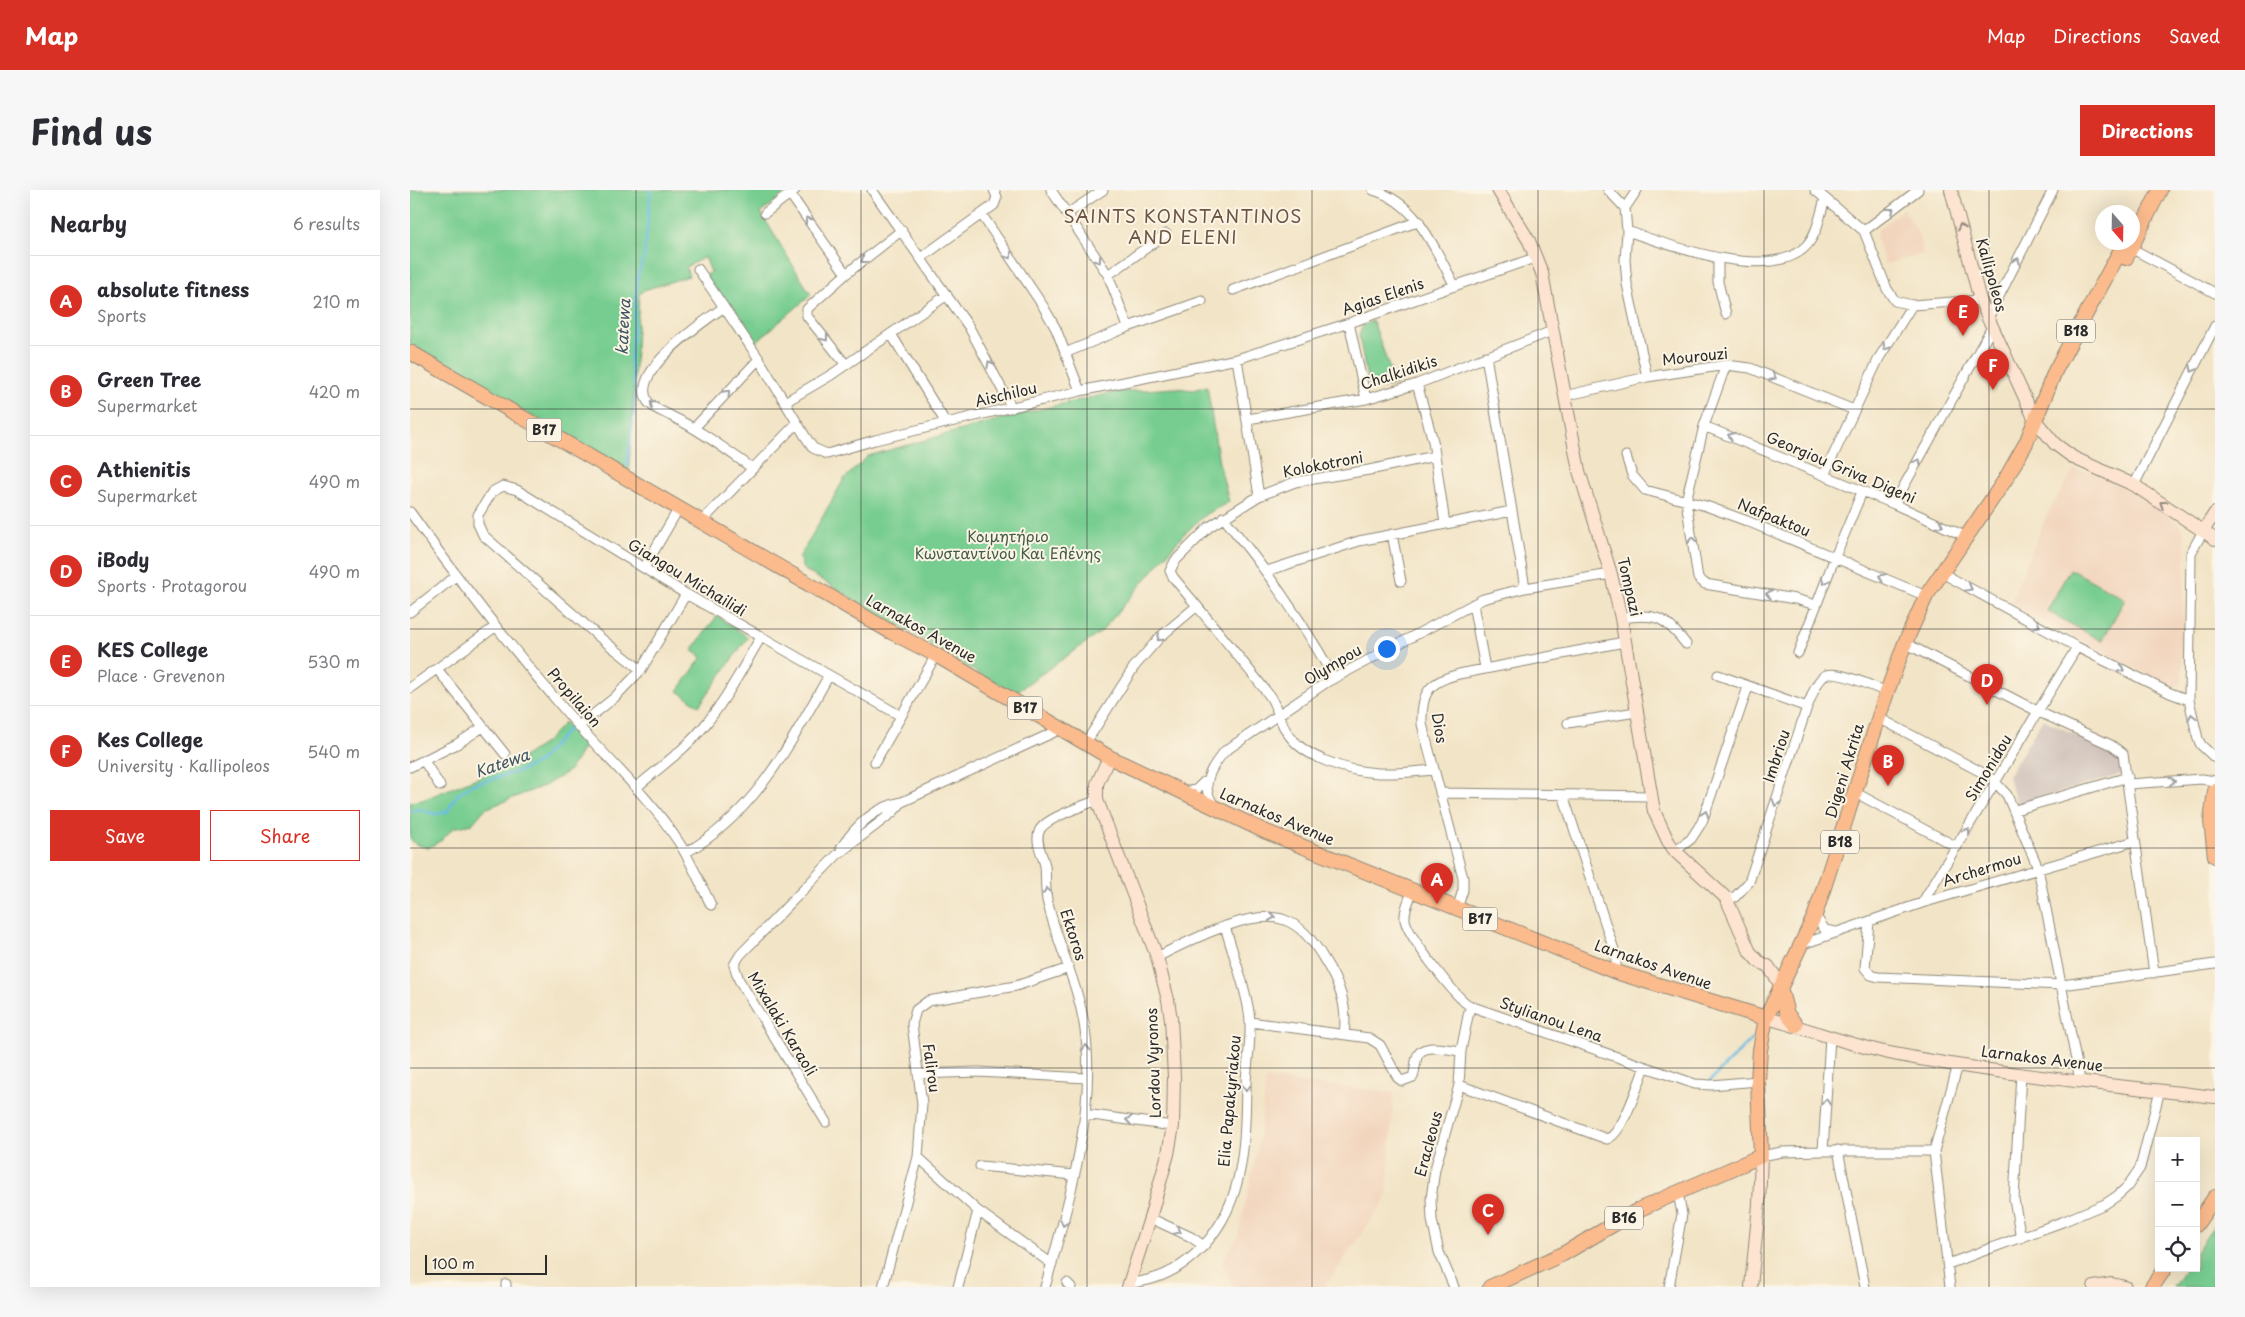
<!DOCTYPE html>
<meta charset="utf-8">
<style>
body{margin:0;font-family:"Playpen Sans",sans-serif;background:#f7f7f7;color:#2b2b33}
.controls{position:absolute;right:15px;bottom:15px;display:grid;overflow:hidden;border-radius:0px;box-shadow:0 5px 20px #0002}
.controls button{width:45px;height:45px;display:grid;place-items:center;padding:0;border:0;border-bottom:1px solid #e1e1e2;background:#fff;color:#2b2b33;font:25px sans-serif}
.compass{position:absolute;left:1685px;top:15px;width:45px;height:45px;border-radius:50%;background:#fff;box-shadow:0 5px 20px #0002;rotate:160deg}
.scale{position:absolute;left:15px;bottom:12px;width:122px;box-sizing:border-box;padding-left:5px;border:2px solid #2b2b2b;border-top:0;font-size:14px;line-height:18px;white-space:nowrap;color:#2b2b2b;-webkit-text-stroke:4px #fcf5e5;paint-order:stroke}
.you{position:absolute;left:976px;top:458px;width:18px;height:18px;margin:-12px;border:4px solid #fff;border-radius:50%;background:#1a73e8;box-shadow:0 0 0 8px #1a73e833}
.badge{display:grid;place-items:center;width:32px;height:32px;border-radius:50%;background:#d93025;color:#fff;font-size:16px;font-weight:700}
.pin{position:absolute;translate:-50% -41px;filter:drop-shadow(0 1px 2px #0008)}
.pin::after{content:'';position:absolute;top:26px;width:18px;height:15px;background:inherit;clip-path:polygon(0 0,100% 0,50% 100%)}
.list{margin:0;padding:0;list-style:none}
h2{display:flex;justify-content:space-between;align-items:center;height:65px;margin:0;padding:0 20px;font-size:21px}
h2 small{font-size:16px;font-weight:400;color:#7c7c81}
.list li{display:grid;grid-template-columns:32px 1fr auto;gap:15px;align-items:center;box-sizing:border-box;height:90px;padding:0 20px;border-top:1px solid #e1e1e2}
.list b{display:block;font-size:19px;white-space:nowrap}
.list p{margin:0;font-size:16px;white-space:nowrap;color:#7c7c81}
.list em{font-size:16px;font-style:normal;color:#7c7c81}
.actions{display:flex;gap:10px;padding:15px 20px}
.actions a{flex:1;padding:11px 0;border:1px solid #d93025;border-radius:0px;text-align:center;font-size:18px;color:#d93025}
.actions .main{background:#d93025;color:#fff}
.icon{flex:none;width:28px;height:28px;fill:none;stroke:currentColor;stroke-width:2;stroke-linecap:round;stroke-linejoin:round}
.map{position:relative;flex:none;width:1805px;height:1097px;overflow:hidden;border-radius:0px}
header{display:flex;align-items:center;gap:30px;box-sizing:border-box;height:70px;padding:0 25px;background:#d93025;color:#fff}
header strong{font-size:24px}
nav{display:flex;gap:28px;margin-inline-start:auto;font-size:18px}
.intro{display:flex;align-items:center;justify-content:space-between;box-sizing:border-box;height:120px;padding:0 30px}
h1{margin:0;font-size:35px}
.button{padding:12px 22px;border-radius:0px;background:#d93025;color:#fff;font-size:18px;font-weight:700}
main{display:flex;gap:30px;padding:0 30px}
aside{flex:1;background:#fff;border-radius:0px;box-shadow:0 5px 20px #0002}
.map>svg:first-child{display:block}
.built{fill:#f2d5bd}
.industrial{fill:#cfc1ba}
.green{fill:#77cd90;stroke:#517c5e}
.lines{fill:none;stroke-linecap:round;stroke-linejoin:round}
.stream{stroke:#66bbe3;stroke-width:2.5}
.street-casing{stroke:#8e8878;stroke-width:11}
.secondary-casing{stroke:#8e8878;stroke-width:14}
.primary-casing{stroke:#8e8878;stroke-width:16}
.street{stroke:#fff;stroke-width:9}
.secondary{stroke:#fde4d1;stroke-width:12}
.primary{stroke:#fbbb8d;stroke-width:14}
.oneway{stroke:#a0a0a0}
.oneway2{stroke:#94887e}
.grid{fill:none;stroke:#2b2b2b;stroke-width:1;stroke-opacity:0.55}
.labels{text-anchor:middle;stroke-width:4;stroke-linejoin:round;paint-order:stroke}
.shield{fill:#fcf5e5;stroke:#6a6863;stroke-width:1}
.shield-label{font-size:14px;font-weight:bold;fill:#2b2b2b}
.street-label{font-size:15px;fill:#2b2b2b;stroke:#fcf5e5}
.park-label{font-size:15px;fill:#425c49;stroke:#fcf5e5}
.water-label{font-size:16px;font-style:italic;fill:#3d5662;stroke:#fcf5e5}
.quarter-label{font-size:18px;letter-spacing:1px;fill:#6c5544;stroke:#fcf5e5}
</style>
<header>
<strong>Map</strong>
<nav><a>Map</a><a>Directions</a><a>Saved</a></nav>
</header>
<div class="intro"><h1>Find us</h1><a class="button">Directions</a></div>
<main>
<aside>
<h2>Nearby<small>6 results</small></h2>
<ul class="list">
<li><span class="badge">A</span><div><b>absolute fitness</b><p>Sports</p></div><em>210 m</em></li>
<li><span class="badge">B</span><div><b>Green Tree</b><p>Supermarket</p></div><em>420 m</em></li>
<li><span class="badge">C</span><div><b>Athienitis</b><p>Supermarket</p></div><em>490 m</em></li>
<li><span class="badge">D</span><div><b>iBody</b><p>Sports · Protagorou</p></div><em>490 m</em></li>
<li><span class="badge">E</span><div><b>KES College</b><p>Place · Grevenon</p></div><em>530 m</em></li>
<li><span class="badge">F</span><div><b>Kes College</b><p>University · Kallipoleos</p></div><em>540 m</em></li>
</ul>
<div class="actions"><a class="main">Save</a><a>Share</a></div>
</aside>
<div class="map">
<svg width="1805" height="1097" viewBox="0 0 1805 1097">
<rect width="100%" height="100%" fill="#fcf5e5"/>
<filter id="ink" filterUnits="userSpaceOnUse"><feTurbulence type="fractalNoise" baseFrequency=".02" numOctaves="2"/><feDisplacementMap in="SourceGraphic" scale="10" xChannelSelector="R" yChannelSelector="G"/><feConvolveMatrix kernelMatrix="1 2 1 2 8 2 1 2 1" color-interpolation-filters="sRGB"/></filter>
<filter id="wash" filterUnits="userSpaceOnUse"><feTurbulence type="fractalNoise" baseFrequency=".0096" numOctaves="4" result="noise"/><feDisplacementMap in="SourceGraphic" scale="20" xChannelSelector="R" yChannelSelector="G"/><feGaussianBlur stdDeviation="1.12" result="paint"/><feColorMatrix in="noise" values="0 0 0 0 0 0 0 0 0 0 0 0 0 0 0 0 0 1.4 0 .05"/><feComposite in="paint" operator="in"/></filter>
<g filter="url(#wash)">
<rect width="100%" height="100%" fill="#f2e4c6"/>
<!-- built -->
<path class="built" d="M1493 19 1508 43 1513 64 1475 74 1466 48 1467 41Z
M1664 279 1685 283 1723 301 1768 332 1775 346 1772 493 1762 498 1600 413 1636 327Z
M856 889 984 902 977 1007 915 1097H823L812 1072 828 1046 849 953Z"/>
<!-- industrial -->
<path class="industrial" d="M1633 529 1711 567 1713 584 1607 615 1598 586Z"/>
<!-- green -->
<path class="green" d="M0 0H379L351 23 401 105 341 156 295 86 301 82 295 67 276 77 279 86 234 100 229 105 219 281 48 184 0 154Z
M963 131 985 194C974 198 968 201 958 193L949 146 953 135Z
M797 196 809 273 819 312 796 324 773 345 691 442 603 504 393 379 389 368 434 289 458 266 609 224 705 202 765 198 783 200Z
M1660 379 1715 409 1692 451 1637 421Z
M307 426 338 447 289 516 268 501 292 467 282 460Z
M155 532 174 556 160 580 136 595 75 619 62 634 43 638 32 650 18 658 5 654 0 648V612L12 610 104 573 136 552Z
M1805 1034V1090L1802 1097H1763L1776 1078H1786V1062Z"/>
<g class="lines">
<!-- stream -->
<path class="stream" d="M217 276 226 203 220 172 221 161 228 85 234 67 241 0
M0 622 9 619 25 624 37 622 47 605 61 595 110 581 129 572 160 537
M1300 891 1342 849"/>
</g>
</g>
<g filter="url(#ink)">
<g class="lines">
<defs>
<path id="street" d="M462 0 559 137 602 218
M641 0 698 85 718 137
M963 0C1008 13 1024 58 1045 96
M1198 0 1215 18 1217 41 1215 70 1217 94 1237 187
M1405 0 1454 41 1477 99 1485 111 1502 115 1570 110
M380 4 436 84
M1215 18 1227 0
M355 23 385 0
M657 24 693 0
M572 25 633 116 646 139 670 201
M1217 41C1258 55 1363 94 1397 55 1408 42 1410 25 1415 9
M1454 41 1508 0
M1717 56 1805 103
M512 67 584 15 587 7 584 0
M1308 69V92L1316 124
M288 79 349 169 395 246 403 258 417 264 465 250 670 201 827 169 939 133 1127 67
M698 85 756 44
M823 100 1009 31
M314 117C293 132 218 182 238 212 243 219 254 222 261 226 290 240 315 259 342 278
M1577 130 1643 0
M939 133 956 209
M481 144 536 233
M655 163 718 137 792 111
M1076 166 1115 398
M827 169 849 306
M436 175 397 126V119L436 84 492 40
M1316 175 1294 236 1276 311 1288 388 1295 394 1385 409 1406 415
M1007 194 1023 251 1035 334
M1154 206 1237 187 1316 175 1340 178 1444 220
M375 212 421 185 537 105
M838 229 956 209 1007 194 1142 141
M1294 236 1484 314 1557 347
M285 237 349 169
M1216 266 1222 285 1235 300 1296 316 1337 331 1516 406
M1414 285 1469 168 1502 115
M1724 295 1805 136
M1484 314 1581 139
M0 322C50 392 103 460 159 525 195 567 237 604 268 651 281 671 290 693 301 715
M813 327C855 378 892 430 924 488
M292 331 386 234
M1793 341 1781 363 1779 510 1788 549 1791 555 1805 568
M982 344 991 391
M234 378 269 318
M857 381 949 351 1102 321
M1532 383 1667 457 1760 503 1779 510
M1063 414 1075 478
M0 422 46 386
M1211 428C1246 423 1254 426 1276 454
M1495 453 1629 522 1701 555 1713 564 1744 783
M1388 463 1425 367 1452 302
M27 479 95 564
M231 480 188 446 73 345 68 334V325L82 302 93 296 107 300 276 404 491 526
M1308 485 1397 517
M0 498 85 437
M1469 528 1573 583 1586 593 1597 605 1628 678 1670 890
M1158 533 1226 522
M169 536 204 508 231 480 276 404
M675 554 724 477 750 447 787 416
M14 571 30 596
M465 572 526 465
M0 577 47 554 73 537
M1023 580C982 584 955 587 916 571 901 565 888 558 879 545 869 533 868 517 859 505 828 465 795 426 763 387L760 381 765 371 799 337 849 306 885 292 959 280 1025 266
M1718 594 1792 589 1805 591
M227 597C250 577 276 559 295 535 317 508 333 477 351 447
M772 602 786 600 794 592
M1030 603 1241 606
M1446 603 1547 657
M1153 605 1206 766V782
M804 615C789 596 801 577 815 561L917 492 1073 409 1115 398 1201 384
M1605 620 1718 587
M431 658C446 635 466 617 492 612L651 539
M1265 661 1281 649 1292 632 1338 497
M275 663C345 624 380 554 418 487
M1003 700C999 710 994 720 995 730 998 746 1046 808 1060 816L1285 894 1301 895 1348 891
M1316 708 1325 707 1339 692 1397 517C1402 507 1405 493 1414 486 1424 478 1464 497 1477 502
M1512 713 1667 457
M1047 719 1053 700V688L1012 534C1011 503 1018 492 1049 484L1214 452
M1405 725 1415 740 1426 742
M1459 732 1455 778 1461 785 1468 787 1652 795 1805 774
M1393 754 1512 713 1725 651
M747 767C771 755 794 743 819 735 865 719 889 726 914 769 929 793 938 815 934 844
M840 832 959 848 970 855 988 888 992 891 1003 887C1005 881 1005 874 1007 867 1012 852 1040 860 1051 861
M508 884 568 882 676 888
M1049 895 1197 949C1213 944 1228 894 1235 877
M675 924 763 936
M416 932 329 790 324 775 330 765 427 665 482 623 492 612
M1428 960 1455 1097
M1413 961 1420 847
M1351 966 1372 962 1413 961H1524
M508 967 568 1021 642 1074
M570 976 664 985
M740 1028 781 1047 794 1056
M1611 1048 1604 1009 1611 883
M1538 1074 1652 1032 1695 1014 1707 1006 1717 997 1730 978 1750 900
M657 1093 661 1097
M720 1093C745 1091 765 1082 784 1065 835 1020 835 956 836 893 837 872 841 852 840 832 839 806 822 762 815 736
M96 1094V1097
M473 1097 508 967 512 914 502 834 506 820 518 811 606 796 659 778
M548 1097 568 1021
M635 1097C657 1020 687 920 675 840 669 795 647 754 637 710 635 698 636 687 635 676 633 665 625 653 629 642 632 629 674 616 687 610
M1044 1097 1029 1062 1022 1030 1021 1009 1025 979 1049 895 1051 861 1060 816
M1259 1097 1272 1024 1268 1003
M1540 1097 1524 961 1548 875"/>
<path id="secondary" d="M1088 0 1119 51 1132 83 1169 281 1201 384 1211 428 1244 621 1258 651 1265 661 1316 708 1340 762 1348 771 1358 776 1371 795
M1541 0 1570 110 1625 230 1645 254 1664 268 1724 295 1805 349
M1793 341 1805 323
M699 567 687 594V610L747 767 758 810 761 829 764 887 763 936 758 964 740 1028 718 1097
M1356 828C1400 839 1441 856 1484 864 1590 885 1698 894 1805 907
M1341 1097 1349 1014 1351 966
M1684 1097 1702 1094 1715 1097"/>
<path id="primary" d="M1716 68 1750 0
M0 162 481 442 526 465 699 567 854 641 1206 782 1356 828
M1805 601 1801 631 1805 666
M1370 797 1377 824 1386 835
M1786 1035 1805 1007
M1080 1097 1153 1064 1230 1019 1351 966 1348 891 1350 860 1356 828 1405 725 1477 502 1495 453 1516 406 1595 290 1616 253 1645 181 1715 52
M1742 1097 1755 1078"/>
</defs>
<!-- street casing -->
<use href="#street" class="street-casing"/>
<!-- secondary casing -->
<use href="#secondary" class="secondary-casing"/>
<!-- primary casing -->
<use href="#primary" class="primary-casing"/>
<!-- street -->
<use href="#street" class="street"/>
<!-- secondary -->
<use href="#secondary" class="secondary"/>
<!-- primary -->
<use href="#primary" class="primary"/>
</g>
<!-- one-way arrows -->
<defs><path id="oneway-chevron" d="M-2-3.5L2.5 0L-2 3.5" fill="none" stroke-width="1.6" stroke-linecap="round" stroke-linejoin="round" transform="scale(1.25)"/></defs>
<g class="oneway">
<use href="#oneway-chevron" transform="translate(1481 21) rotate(-38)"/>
<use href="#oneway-chevron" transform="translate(398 30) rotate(-125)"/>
<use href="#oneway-chevron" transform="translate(599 66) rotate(56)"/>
<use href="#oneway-chevron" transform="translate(454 70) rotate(142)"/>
<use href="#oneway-chevron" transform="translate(688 70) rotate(57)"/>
<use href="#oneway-chevron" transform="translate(1607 71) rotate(-63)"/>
<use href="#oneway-chevron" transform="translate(415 148) rotate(52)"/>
<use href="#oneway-chevron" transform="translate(1476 157) rotate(122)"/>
<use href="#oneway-chevron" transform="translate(580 174) rotate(-118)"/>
<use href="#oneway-chevron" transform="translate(1783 179) rotate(117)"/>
<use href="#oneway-chevron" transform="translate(1363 187) rotate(22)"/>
<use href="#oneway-chevron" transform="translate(317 203) rotate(-47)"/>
<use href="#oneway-chevron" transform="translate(243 214) rotate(-138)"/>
<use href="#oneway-chevron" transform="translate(1321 246) rotate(-158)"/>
<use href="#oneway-chevron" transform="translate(1508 272) rotate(-61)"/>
<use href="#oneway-chevron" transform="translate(1530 335) rotate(25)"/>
<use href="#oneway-chevron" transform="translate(1282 350) rotate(-99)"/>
<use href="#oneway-chevron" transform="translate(1472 387) rotate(-156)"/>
<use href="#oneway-chevron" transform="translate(1415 391) rotate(111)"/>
<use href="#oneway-chevron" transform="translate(1559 398) rotate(29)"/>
<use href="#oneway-chevron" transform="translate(1359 404) rotate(-171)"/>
<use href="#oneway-chevron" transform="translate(1627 435) rotate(29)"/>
<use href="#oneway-chevron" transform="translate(750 448) rotate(137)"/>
<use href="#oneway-chevron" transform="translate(1711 479) rotate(27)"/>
<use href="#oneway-chevron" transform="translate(1782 527) rotate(-101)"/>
<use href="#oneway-chevron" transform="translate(1762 591) rotate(-4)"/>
<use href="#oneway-chevron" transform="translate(1366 613) rotate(108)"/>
<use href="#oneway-chevron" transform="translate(1295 624) rotate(-71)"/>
<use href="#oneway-chevron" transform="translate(1557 641) rotate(-58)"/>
<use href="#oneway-chevron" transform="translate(637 701) rotate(-96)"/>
<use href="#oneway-chevron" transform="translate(862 727) rotate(9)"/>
<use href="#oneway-chevron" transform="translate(676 858) rotate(-91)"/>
<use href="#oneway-chevron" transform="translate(836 898) rotate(91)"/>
<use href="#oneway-chevron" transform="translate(1416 912) rotate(-87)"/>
<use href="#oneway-chevron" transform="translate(719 930) rotate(-172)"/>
<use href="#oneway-chevron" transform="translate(654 1033) rotate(106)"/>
<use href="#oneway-chevron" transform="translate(768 1041) rotate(26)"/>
</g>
<g class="oneway2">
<use href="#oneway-chevron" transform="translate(1551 37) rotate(-104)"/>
<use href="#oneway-chevron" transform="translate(1753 314) rotate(-147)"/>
</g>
</g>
<!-- grid -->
<path class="grid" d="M226 0V1097M451 0V1097M677 0V1097M902 0V1097M1128 0V1097M1354 0V1097M1579 0V1097M0 219H1805M0 439H1805M0 658H1805M0 878H1805"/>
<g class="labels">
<!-- shield labels -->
<g class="shield">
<rect x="1647" y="129.5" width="38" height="23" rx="4"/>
<rect x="116.5" y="228.5" width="35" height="23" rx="4"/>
<rect x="597.5" y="506.5" width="35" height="23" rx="4"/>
<rect x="1411" y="640.5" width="38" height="23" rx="4"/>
<rect x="1052.5" y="717.5" width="35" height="23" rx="4"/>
<rect x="1195" y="1016.5" width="38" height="23" rx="4"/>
</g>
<g class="shield-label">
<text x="1666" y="146">B18</text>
<text x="134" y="245">B17</text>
<text x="615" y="523">B17</text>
<text x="1430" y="657">B18</text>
<text x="1070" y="734">B17</text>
<text x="1214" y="1033">B16</text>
</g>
<!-- street labels -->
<g class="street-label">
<text transform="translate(1581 85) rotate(74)" y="5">Kallipoleos</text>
<text transform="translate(973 107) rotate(-19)" y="5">Agias Elenis</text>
<text transform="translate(1285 167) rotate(-6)" y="5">Mourouzi</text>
<text transform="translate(989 183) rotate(-18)" y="5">Chalkidikis</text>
<text transform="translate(596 205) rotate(-13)" y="5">Aischilou</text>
<text transform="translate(913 275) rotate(-11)" y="5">Kolokotroni</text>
<text transform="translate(1431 278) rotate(23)" y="5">Georgiou Griva Digeni</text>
<text transform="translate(1364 328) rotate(22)" y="5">Nafpaktou</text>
<text transform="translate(277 388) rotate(31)" y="5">Giangou Michailidi</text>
<text transform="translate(1219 397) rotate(77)" y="5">Tompazi</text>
<text transform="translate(511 439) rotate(29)" y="5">Larnakos Avenue</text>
<text transform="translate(923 475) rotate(-31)" y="5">Olympou</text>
<text transform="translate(164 508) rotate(49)" y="5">Propilaion</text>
<text transform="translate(1029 538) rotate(81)" y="5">Dios</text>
<text transform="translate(1367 566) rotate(-72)" y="5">Imbriou</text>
<text transform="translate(1579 578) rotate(-59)" y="5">Simonidou</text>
<text transform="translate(1435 581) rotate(-73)" y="5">Digeni Akrita</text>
<text transform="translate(867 627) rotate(23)" y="5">Larnakos Avenue</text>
<text transform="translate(1572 680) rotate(-17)" y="5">Archermou</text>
<text transform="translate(663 745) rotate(72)" y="5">Ektoros</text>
<text transform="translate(1243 775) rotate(19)" y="5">Larnakos Avenue</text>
<text transform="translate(1141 830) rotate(19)" y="5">Stylianou Lena</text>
<text transform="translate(372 834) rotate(59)" y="5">Mixalaki Karaoli</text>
<text transform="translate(1632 869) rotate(7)" y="5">Larnakos Avenue</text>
<text transform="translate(744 873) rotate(-92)" y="5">Lordou Vyronos</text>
<text transform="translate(521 878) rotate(82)" y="5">Falirou</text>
<text transform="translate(820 911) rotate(-85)" y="5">Elia Papakyriakou</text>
<text transform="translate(1019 954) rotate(-75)" y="5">Eracleous</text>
</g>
<!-- park labels -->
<g class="park-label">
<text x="598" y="352">Κοιμητήριο<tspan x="598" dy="17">Κωνσταντίνου Και Ελένης</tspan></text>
</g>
<!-- water labels -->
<g class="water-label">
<text transform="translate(213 137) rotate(-87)" y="6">katewa</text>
<text transform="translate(92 573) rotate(-19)" y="6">Katewa</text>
</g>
<!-- quarter labels -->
<g class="quarter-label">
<text x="773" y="33">SAINTS KONSTANTINOS<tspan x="773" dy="21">AND ELENI</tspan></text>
</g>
</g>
</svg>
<div class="controls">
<button>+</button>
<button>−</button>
<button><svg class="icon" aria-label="locate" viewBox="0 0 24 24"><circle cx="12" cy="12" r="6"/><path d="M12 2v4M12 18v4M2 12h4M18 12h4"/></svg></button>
</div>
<svg class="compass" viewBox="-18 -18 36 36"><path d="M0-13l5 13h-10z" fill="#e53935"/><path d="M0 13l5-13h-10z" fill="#7c7c81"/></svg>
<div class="scale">100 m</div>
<div class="you"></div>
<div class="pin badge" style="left:1027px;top:714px">A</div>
<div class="pin badge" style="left:1478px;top:596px">B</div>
<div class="pin badge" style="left:1078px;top:1045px">C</div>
<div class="pin badge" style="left:1577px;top:515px">D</div>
<div class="pin badge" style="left:1553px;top:146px">E</div>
<div class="pin badge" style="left:1583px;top:200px">F</div>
</div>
</main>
